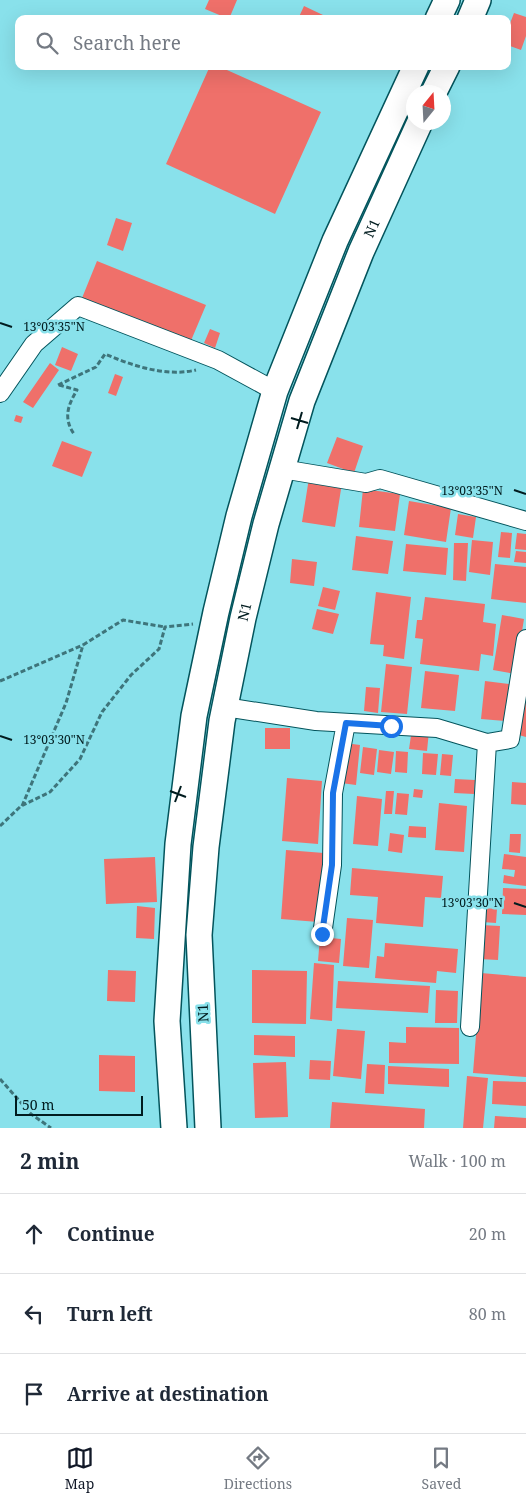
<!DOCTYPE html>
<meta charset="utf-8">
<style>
body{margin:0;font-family:"Noto Serif",serif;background:#f6f6f7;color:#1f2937}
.compass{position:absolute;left:406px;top:85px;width:45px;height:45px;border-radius:50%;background:#fff;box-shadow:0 5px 20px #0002;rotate:18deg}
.scale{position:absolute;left:15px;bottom:12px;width:128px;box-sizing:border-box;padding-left:5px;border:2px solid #011c1f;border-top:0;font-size:14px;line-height:18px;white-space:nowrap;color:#011c1f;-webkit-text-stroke:4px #89e1eb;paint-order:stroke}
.stop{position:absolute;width:15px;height:15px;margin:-11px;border:4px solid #1a73e8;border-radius:50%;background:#fff}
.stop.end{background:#1a73e8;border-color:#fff;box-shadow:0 1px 5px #0008}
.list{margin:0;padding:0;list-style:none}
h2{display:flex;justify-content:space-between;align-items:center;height:65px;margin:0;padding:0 20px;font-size:21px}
h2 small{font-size:16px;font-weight:400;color:#747a83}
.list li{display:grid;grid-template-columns:32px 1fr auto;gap:15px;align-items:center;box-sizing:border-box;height:80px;padding:0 20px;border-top:1px solid #e0e1e3}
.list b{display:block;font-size:19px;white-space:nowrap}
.list em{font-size:16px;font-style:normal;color:#747a83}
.icon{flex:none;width:28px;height:28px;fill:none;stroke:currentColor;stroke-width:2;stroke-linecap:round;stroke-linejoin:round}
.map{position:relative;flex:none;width:526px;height:1128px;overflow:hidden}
.search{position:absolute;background:#fff;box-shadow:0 5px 20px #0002;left:15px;right:15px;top:15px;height:55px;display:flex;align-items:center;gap:12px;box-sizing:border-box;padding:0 18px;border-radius:10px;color:#747a83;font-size:19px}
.sheet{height:305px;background:#fff}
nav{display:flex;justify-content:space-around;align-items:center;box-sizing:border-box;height:70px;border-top:1px solid #e0e1e3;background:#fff;font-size:14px;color:#747a83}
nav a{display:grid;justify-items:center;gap:2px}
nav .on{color:#111827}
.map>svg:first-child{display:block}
.building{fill:#ef706a}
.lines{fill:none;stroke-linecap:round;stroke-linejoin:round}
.minor-casing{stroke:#03545c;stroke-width:20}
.highway-casing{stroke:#03545c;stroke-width:28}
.path{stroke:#3e757b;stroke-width:3;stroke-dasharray:5 2.5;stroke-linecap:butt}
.minor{stroke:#fff;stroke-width:18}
.highway{stroke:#fff;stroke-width:25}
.route{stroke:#1a73e8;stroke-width:6}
.ticks{fill:none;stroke:#011c1f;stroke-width:2}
.labels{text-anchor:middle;stroke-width:5;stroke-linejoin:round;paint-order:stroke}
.street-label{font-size:14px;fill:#011c1f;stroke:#89e1eb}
.ticks-label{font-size:12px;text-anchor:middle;fill:#011c1f;stroke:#89e1eb;stroke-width:5;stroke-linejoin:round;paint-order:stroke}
</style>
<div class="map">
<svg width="526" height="1128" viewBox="0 0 526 1128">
<rect width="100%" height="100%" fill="#89e1eb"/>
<!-- building -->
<path class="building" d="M209 0H237L229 19 205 9Z
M304 6 323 15 321 19H298Z
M514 13 526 17V36L521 50 507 45V25L509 26Z
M210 66H218L321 112 275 214 166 164Z
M116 218 132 223 123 251 107 245Z
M97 261 206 305 190 343 82 298Z
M210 329 220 333 215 348 204 343Z
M62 347 78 354 71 371 55 365Z
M50 363 59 370 33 408 23 402Z
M115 374 123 377 116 396 108 393Z
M16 415 23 417 21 423 14 421Z
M337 437 363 446 354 473 327 463Z
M62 441 92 452 82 477 52 466Z
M309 478 342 483 335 527 302 522Z
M363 489 400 494 395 531 359 527Z
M409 501 451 508 446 542 404 535Z
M458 514 476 517 473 538 455 535Z
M501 532 512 533 510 558 498 557Z
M517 533 526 534V550L515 549Z
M356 536 393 541 388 574 352 570Z
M472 540 493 542 490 575 469 572Z
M454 543H468L466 581 453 580Z
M406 544 448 548 446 575 403 571Z
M516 551 526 552V563L514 562Z
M292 559 317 562 314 586 290 583Z
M495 564 526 567V603L491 599Z
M323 587 340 591 335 610 318 606Z
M376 592 411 597 404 659 383 656 384 645 370 644Z
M425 597 485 604 483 622 496 624 493 656 481 654 479 671 420 664 423 639 415 638 417 620H422Z
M317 609 339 614 333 634 312 629Z
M502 615 524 619 515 674 493 670Z
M386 664 412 667 407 714 381 712Z
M425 671 459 675 455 711 421 708Z
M485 681 509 684 505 721 481 719Z
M366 687 380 688 378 713 364 711Z
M526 687V737L515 734Z
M265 728H290V749H265Z
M412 729 429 731 427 751 409 749Z
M345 743 360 745 356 785 341 783Z
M363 747 377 749 374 775 360 773Z
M379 750 394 752 391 774 377 772Z
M396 751 408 752 407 773 395 772Z
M423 753 438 754 436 775 422 774Z
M442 754 453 755 451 776 440 775Z
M287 778 322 781 318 844 282 841Z
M455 779 475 780 474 794 454 793Z
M512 782 526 783V805L511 804Z
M414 789 423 790 422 798 413 797Z
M386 791H394L392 814H384Z
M397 793 409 794 407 815 395 814Z
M357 796 382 799 378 846 353 844Z
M439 803 467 806 464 852 435 850Z
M409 826 426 827V838L408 837Z
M390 833 404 835 402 853 388 851Z
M510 834H521L520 853 509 852Z
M286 850 324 853 318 922 281 919Z
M504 854 526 857V886L503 883 504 875 514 877 515 870 502 869Z
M155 857 157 902 106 904 104 859Z
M352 868 443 876 441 898 425 897 423 927 376 923 378 897 350 895Z
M503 888 526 889V915L502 914Z
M137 906 155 908 154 939 136 938Z
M483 908 497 909 496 923 482 922Z
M347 918 373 920 369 968 343 966Z
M481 925 500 926 498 960 479 959Z
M320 937 341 939 339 963 318 961Z
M385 943 458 949 456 973 437 971 436 983 375 978 377 956 384 957Z
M314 963 334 965 332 1021 310 1019Z
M108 970 136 971 135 1002 107 1001Z
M252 970 307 971 306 1024 252 1023Z
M481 973 526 977V1077L473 1073Z
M338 981 430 986 428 1013 336 1008Z
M436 990 458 991 457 1023H435Z
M406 1027 459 1028V1064L389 1063V1042L406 1043Z
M337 1029 365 1031 361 1079 333 1076Z
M254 1035 295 1036V1057L254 1055Z
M99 1055 135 1056V1092L99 1091Z
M310 1060 331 1061 330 1080 309 1079Z
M286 1062 288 1117 255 1118 253 1063Z
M367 1064 385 1065 384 1094 365 1093Z
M388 1066 449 1069V1087L388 1084Z
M467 1076 488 1078 483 1128H463Z
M493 1081 526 1082V1106L492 1104Z
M332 1102 425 1109 424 1128H330Z
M495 1116 526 1118V1128H494Z"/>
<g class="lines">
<defs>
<path id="minor" d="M0 393 34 344 78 306 218 360 275 391
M282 469 366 483 380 479 526 521
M225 707 316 721 437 728 487 743
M322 935 332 865 333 793 346 723
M470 1027 487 743 510 739 526 639"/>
<g id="highway">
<path d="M438 19 447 0"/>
<path d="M470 19 478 0"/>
<path d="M434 92 447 66"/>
<path d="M174 1128 167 1021 178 844 194 716 216 612 239 516 275 391 335 241 416 66"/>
<path id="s1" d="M208 1128 199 935 206 847 222 721 243 618 266 524 302 401 361 252 420 122"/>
</g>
</defs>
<!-- minor casing -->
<use href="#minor" class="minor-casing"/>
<!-- highway casing -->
<use href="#highway" class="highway-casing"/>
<!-- path -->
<path class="path" d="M58 385 96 367 105 354C133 366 166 377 196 370
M59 385 77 390C68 405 63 418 74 434
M0 681 83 645
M22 806 66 703 83 645 123 620 165 627
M0 826 21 806 50 792 80 759 102 712 131 675 159 649 165 627 193 624
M0 1079 31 1114 51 1128"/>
<!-- minor -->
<use href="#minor" class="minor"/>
<!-- highway -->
<use href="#highway" class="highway"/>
</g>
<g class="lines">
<!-- route -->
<path class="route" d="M322 934 332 865 333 793 346 723 391 726"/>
</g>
<!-- ticks -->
<path class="ticks" d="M0 323 12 327M291 418 308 423M297 429 302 412M514 490 526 494M0 736 12 740M170 791 186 797M175 802 181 786M514 903 526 907"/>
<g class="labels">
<!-- street labels -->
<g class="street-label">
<text dy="5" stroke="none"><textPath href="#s1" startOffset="925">N1</textPath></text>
<text dy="5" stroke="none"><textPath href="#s1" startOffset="520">N1</textPath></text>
<text transform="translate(203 1013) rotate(-93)" y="5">N1</text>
</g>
</g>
<g class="ticks-label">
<text x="54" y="331">13°03'35"N</text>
<text x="472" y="495">13°03'35"N</text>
<text x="54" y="744">13°03'30"N</text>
<text x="472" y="907">13°03'30"N</text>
</g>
</svg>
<svg class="compass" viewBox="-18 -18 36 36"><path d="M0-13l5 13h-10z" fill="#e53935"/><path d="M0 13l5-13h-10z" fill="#747a83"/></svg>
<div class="scale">50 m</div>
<div class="stop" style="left:391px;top:726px"></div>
<div class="stop end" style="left:322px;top:934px"></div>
<div class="search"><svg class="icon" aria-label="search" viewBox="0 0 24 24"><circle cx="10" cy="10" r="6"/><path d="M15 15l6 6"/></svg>Search here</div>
</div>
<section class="sheet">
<h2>2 min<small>Walk · 100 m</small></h2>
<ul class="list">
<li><svg class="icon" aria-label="ahead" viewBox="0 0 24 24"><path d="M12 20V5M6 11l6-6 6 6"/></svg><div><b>Continue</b></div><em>20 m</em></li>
<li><svg class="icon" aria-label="left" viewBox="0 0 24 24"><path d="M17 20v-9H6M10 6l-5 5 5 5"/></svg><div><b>Turn left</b></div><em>80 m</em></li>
<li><svg class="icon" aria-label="arrive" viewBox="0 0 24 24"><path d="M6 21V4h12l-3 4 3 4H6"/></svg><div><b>Arrive at destination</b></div></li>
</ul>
</section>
<nav>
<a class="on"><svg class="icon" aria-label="map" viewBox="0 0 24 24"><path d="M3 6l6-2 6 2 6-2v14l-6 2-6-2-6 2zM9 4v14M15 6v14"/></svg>Map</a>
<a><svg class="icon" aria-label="directions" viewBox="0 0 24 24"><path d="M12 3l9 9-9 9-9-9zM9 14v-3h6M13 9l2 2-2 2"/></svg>Directions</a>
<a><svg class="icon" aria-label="saved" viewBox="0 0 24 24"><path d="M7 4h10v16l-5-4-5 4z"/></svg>Saved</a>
</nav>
